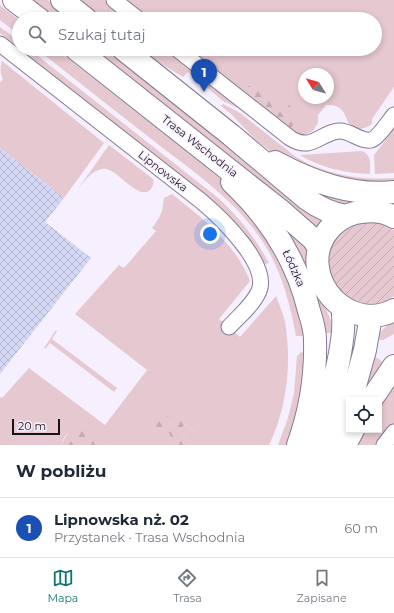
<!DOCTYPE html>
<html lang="pl">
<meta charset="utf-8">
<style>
body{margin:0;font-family:Montserrat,sans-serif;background:#f6f6f7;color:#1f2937}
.controls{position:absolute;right:12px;bottom:12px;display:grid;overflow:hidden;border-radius:0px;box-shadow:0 2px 6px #0003}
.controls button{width:36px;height:36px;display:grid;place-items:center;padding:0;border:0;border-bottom:1px solid #e0e1e3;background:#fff;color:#1f2937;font:20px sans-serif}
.compass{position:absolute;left:298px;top:68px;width:36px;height:36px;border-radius:50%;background:#fff;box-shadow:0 2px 6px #0003;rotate:307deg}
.scale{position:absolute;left:12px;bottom:10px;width:48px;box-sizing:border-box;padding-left:4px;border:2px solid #18141c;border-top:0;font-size:11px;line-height:14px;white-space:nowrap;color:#18141c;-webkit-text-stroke:3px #f6effe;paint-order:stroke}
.you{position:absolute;left:210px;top:234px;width:14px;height:14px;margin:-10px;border:3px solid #fff;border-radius:50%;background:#1a73e8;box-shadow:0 0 0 6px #1a73e833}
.badge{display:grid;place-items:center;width:26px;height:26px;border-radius:50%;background:#0f766e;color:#fff;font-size:13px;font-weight:700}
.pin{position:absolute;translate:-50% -33px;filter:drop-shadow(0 1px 2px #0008)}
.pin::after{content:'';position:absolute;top:21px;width:14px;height:12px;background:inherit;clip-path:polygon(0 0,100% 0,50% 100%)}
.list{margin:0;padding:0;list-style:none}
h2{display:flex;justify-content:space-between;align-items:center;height:52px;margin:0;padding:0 16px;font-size:17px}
h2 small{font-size:13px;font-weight:400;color:#747a83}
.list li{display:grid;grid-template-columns:26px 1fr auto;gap:12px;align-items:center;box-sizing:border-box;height:60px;padding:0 16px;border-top:1px solid #e0e1e3}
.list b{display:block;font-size:15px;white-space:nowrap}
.list p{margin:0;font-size:13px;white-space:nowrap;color:#747a83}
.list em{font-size:13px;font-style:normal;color:#747a83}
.icon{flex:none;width:22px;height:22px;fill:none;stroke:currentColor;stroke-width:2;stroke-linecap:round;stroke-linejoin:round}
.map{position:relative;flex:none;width:394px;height:445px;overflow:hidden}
.search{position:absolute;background:#fff;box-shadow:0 2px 6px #0003;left:12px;right:12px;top:12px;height:44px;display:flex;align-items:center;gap:10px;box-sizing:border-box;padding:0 14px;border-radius:22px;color:#747a83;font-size:15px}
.sheet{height:112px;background:#fff}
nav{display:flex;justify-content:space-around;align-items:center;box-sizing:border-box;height:56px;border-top:1px solid #e0e1e3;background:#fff;font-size:11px;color:#747a83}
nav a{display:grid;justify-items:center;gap:2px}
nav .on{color:#0f766e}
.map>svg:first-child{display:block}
.grass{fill:#e5c8d0;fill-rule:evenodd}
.forest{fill:url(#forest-firs)}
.garden{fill:url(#garden-furrows)}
.building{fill:url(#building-cross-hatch)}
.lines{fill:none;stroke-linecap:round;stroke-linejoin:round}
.minor-casing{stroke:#847b90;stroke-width:17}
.secondary-casing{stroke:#847b90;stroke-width:24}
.primary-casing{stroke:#847b90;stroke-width:24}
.minor{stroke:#fff;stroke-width:15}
.secondary{stroke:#fff;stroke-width:22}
.primary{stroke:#fff;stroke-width:22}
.labels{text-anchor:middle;stroke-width:3;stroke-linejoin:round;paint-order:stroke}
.street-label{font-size:11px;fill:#18141c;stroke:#f6effe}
</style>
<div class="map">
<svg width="394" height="445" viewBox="0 0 394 445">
<defs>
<pattern id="forest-firs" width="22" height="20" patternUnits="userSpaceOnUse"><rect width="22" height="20" fill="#e5c8d0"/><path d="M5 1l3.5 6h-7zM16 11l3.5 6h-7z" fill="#c4abb2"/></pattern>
<pattern id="garden-furrows" width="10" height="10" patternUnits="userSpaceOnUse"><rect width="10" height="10" fill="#e5c8d0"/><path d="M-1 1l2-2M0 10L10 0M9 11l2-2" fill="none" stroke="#c4abb2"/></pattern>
<pattern id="building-cross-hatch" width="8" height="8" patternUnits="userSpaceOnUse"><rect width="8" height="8" fill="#d4d8f5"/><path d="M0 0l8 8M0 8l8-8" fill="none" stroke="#b5b8d1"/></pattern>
</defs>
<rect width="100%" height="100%" fill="#f6effe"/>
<!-- grass -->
<path class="grass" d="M28 0H48L72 19H52Z
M77 0H104L128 19H100Z
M126 0H394V87L372 119V124C365 129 355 132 349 124 346 119 345 113 341 109 337 105 331 105 326 105L318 115V123L313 131 304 135 297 134 290 130 270 101 240 90 188 49H375V19H150ZM304 74H328V98H304Z
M0 5 19 20V35L0 20Z
M0 27 19 41V48L0 33Z
M20 49H29L217 197C239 217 254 236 269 263L265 264 243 230 212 201Z
M37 49H56L203 164 231 188 283 254 307 336H296C290 303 281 270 263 242 236 201 197 174 159 145 118 113 77 81 37 49Z
M90 49H109L325 222 318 230Z
M137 49H165L240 109 223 101 188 72 183 77Z
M2 61 104 143 64 198 0 148V83L3 79C0 74 0 67 2 61Z
M223 104 240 113 296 157C326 175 359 180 394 178V185L359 186 280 158 258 142 231 114 221 106Z
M394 129V173L375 174 374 155Z
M109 145 153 179C154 183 153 187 150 190 140 199 122 177 113 172 110 170 106 168 102 169 91 171 85 181 78 189Z
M362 151C372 155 370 165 370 174 345 173 321 168 300 155Z
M309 189 394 201V206L340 207Z
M172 194C202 218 235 243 250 281L219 319 240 337 276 296C279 304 283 313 285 322 292 363 287 408 269 445H192L181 433V428L187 424 192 431 199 428 200 421 180 422 166 429 172 437 173 445H108V444L97 438 69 431 64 438 61 445H0V397L2 398 29 368 105 425 147 370 75 314 119 265 124 268 156 231 152 228 159 218 162 211 164 198Z
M281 223 300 235 309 251 318 297 326 309 331 321 333 333H323L311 280 299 251Z
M394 320V334L383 340 375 339 381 331Z
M56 330 57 331 52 339 117 388 114 392 50 343 45 349 44 348Z
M309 350 293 445H278L288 418 294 393 297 356 300 353Z
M371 354 386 364 362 400Z
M394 378V423L377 445H352L361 430H379V400Z"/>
<!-- forest -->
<path class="forest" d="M264 79 270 101 281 99 300 114 290 130 240 90Z
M159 416 172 417 180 422 184 418 194 417 200 421 199 428 192 431 187 424 181 428V433L192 445H173C171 432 168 430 155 426L153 419Z
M80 427 93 430 97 438 104 437 108 445H61L69 431Z"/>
<!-- garden -->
<path class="garden" d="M370 222 383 224 394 230V296C338 336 292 232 370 222Z"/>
<!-- building -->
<path class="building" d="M0 148 64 198 45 222 91 258 0 374Z"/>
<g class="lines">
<defs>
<path id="minor" d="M114 0 138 19
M0 44 201 201C220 217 270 264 259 291 253 305 239 316 229 327
M177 49 290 138C312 152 319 133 339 131 350 130 360 142 371 140 378 138 389 121 394 115
M384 445 394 432"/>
<path id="secondary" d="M232 182C270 218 297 260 309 311 312 320 315 331 315 340 316 376 310 412 298 445
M351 400 365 350 371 316
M313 445C326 413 349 340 342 307
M334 445 349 406"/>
<path id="primary" d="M14 0 39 19
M62 0 86 19
M76 49 281 211 313 239 319 248
M123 49 231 135 307 199C319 208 330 213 346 216
M275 162C312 182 351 196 394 192
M394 217C382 210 369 210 355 213 331 219 314 243 318 268 323 304 362 327 394 310
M371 400 394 366
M345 445 353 430"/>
</defs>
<!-- minor casing -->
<use href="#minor" class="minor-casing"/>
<!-- secondary casing -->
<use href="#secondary" class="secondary-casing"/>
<!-- primary casing -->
<use href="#primary" class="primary-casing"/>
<!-- minor -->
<use href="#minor" class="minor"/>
<!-- secondary -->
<use href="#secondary" class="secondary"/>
<!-- primary -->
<use href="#primary" class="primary"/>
</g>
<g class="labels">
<!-- street labels -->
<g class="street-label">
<text transform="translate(200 146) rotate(38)" y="4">Trasa Wschodnia</text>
<text transform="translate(163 171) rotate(38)" y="4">Lipnowska</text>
<text transform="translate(294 268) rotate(66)" y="4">Łódzka</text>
</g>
</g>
</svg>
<div class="controls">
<button><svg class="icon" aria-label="locate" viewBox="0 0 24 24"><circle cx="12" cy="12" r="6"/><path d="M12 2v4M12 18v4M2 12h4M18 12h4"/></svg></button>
</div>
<svg class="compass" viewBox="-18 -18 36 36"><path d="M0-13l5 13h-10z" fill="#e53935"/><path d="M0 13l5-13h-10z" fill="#747a83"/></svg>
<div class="scale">20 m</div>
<div class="you"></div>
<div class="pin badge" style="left:204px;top:92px;background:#1a4fb4">1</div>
<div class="search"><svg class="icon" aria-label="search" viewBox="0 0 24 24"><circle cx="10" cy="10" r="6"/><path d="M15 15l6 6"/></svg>Szukaj tutaj</div>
</div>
<section class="sheet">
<h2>W pobliżu<small></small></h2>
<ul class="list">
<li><span class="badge" style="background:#1a4fb4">1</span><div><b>Lipnowska nż. 02</b><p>Przystanek · Trasa Wschodnia</p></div><em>60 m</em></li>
</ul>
</section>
<nav>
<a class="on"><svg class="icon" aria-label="map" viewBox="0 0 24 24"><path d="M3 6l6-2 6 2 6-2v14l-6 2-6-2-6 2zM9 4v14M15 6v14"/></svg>Mapa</a>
<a><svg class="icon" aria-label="directions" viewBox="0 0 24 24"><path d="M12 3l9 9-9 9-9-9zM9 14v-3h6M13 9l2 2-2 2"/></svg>Trasa</a>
<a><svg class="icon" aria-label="saved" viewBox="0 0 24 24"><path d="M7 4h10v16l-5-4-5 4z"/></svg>Zapisane</a>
</nav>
